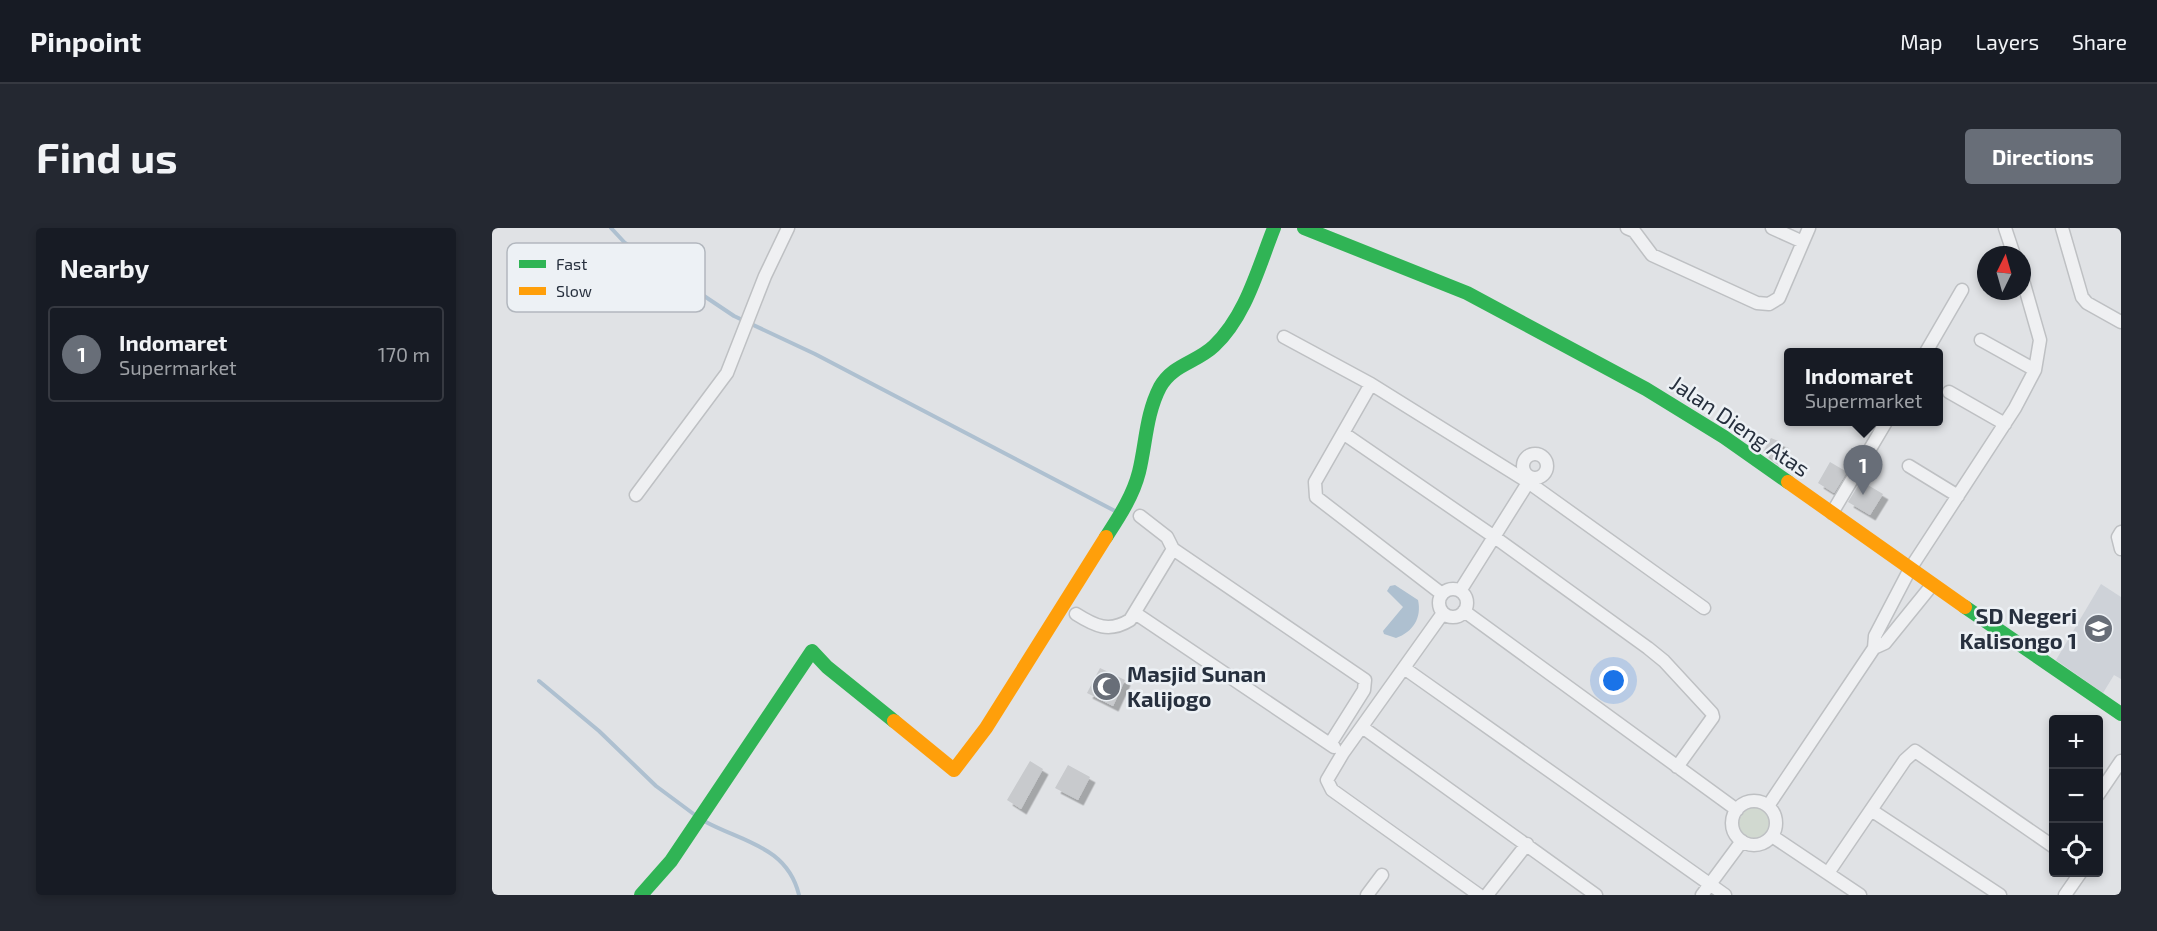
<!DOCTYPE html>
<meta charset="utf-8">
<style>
body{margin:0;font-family:"Exo 2",sans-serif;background:#242831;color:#f1f3f6}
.controls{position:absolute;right:18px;bottom:18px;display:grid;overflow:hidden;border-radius:6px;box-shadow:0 3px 9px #0003}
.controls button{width:54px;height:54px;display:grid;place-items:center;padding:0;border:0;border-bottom:2px solid #363941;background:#171b24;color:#f1f3f6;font:30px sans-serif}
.compass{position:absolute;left:1485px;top:18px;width:54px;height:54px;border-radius:50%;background:#171b24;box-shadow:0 3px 9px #0003;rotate:5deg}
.you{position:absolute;left:1122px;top:453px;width:21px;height:21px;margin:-15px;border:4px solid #fff;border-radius:50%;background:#1a73e8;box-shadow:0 0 0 9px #1a73e833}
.badge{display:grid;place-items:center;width:39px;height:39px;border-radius:50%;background:#686e78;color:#fff;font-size:20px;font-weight:700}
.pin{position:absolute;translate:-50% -50px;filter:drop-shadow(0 2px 3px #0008)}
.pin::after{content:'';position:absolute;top:32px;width:21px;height:18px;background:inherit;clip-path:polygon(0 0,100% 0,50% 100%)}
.popup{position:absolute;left:1292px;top:120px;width:159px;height:78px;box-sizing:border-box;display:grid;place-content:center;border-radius:6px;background:#171b24;filter:drop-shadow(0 2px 4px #0005);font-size:20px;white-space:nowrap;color:#9ea1a6}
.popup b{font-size:22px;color:#f1f3f6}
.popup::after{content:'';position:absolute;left:50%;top:100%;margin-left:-12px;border:12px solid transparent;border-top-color:#171b24}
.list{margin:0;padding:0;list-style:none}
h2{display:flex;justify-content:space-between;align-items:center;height:78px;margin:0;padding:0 24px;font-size:26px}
h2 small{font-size:20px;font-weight:400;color:#9ea1a6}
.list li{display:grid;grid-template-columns:39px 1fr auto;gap:18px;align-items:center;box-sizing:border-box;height:96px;margin:0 12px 12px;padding:0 12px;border:2px solid #363941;border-radius:6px}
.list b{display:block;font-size:22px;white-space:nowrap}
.list p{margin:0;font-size:20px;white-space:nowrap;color:#9ea1a6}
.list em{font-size:20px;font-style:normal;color:#9ea1a6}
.icon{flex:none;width:33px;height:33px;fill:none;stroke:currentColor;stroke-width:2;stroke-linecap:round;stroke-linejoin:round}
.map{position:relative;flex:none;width:1629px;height:667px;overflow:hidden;border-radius:6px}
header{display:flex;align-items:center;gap:36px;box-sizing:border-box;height:84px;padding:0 30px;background:#171b24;border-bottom:2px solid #363941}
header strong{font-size:28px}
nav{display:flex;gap:33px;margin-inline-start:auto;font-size:21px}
.intro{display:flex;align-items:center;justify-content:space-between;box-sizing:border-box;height:144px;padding:0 36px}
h1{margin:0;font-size:42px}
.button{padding:15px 27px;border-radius:6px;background:#686e78;color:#fff;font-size:21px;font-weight:700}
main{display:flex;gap:36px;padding:0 36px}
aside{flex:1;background:#171b24;border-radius:6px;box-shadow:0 3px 9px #0003}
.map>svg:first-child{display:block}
.built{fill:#ced2d8}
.green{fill:#d1d9d0}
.water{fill:#aec0d0}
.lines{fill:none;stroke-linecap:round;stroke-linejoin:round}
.stream{stroke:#aec0d0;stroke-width:4}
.building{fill:#c8cacd;filter:url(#shadow)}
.street-casing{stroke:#bec0c3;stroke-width:15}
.street{stroke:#eff0f2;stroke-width:12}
.fast{stroke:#30b455;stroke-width:14}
.slow{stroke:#ff9f0a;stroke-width:14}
.labels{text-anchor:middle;stroke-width:5;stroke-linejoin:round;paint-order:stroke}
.street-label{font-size:22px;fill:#27303e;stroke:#edf1f5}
.poi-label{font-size:22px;font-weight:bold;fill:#27303e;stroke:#edf1f5;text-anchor:end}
.key{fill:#edf1f5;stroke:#b2b7be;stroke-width:1.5}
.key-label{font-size:16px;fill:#27303e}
</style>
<header>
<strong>Pinpoint</strong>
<nav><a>Map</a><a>Layers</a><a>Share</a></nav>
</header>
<div class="intro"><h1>Find us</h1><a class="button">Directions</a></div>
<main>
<aside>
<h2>Nearby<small></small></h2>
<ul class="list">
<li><span class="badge">1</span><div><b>Indomaret</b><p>Supermarket</p></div><em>170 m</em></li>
</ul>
</aside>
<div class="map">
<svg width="1629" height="667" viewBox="0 0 1629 667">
<defs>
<filter id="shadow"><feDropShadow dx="5.5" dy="5.5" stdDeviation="0" flood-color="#0004"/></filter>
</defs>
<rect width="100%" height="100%" fill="#e0e2e5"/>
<!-- built -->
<path class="built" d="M1609 356 1629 369V451L1622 447 1611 465 1564 432Z"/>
<!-- green -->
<path class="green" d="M1247 595a15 15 0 1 1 30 0a15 15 0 1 1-30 0Z"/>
<!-- water -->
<path class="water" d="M903 357 926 372C930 390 921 404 904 410L892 406 891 403 911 379 895 363 898 358Z"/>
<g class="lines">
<!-- stream -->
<path class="stream" d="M119 0 133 15 242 88 323 126 623 283
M47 453 107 503 164 558 203 587
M212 593C250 614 295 618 307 667"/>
</g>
<!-- building -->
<path class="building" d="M1279 210 1291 215 1282 232 1271 224Z
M1338 234 1355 244 1342 265 1326 255Z
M1369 253 1391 266 1378 287 1356 274Z
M608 440 633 452 621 478 595 465Z
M538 533 551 541 529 581 515 572Z
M576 537 598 549 586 572 563 560Z"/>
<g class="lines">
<defs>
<path id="street" d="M1135 0 1142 3 1160 27 1265 75 1277 76 1287 70 1311 14
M1280 0 1311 14 1317 0
M1513 0 1522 27
M1570 0 1590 69 1595 75 1629 94
M792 109 879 156 1036 254 1212 380
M1489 112 1543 142
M1434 124 1470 62
M879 156 823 254 824 269 950 366
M1457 164 1513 196
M851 205 1001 308 1156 420 1172 433 1220 485 1221 489 1185 539
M1031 238a12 12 0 1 1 24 0a12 12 0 1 1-24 0Z
M1417 238 1466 268
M144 267 235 145 273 48 296 0
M1340 285 1394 194
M648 288 675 309 681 321 873 452 872 462 838 516
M1629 304 1626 309 1629 321
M947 375a14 14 0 1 1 28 0a14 14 0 1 1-28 0Z
M968 363 1039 250
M972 383 1245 582
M643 385 842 519
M951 385 851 525 835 552 840 562 987 667
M584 386C603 398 617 405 638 392L681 321
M1382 420 1393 415 1440 357
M912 440 1233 667
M870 499 1104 667
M1606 567 1629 533
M1240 595a22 22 0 1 1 44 0a22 22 0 1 1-44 0Z
M1276 578 1382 420 1383 408 1418 341 1523 180 1543 142 1548 112 1530 49
M1379 582 1508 667
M1280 608 1368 667
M1336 645 1413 532 1423 523 1562 619
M875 667 890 647
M995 667 1035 616
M1210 667 1250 613
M1573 667 1589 644"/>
</defs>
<!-- street casing -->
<use href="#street" class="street-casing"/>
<!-- street -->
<use href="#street" class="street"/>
<!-- fast -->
<path class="fast" d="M812 0 975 65 1154 161 1232 209 1296 254
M614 309C627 289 641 268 647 244 654 215 654 186 668 159 681 136 704 135 722 118 754 88 766 40 782 0
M1473 379 1629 486
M149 667 179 633 320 423 335 439 402 493"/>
<!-- slow -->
<path class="slow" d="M1296 254 1473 379
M402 493 462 542 494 500 614 309"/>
</g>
<!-- icons -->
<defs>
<symbol id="school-disc" viewBox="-11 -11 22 22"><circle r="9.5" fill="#686e78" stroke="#edf1f5"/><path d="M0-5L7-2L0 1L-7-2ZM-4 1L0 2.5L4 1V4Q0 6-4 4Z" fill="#fff"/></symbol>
<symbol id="mosque-disc" viewBox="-11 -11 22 22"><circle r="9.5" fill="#686e78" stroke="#edf1f5"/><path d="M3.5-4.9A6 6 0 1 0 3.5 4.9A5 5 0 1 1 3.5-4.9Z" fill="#fff"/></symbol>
</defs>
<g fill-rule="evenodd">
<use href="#school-disc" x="1590" y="384" width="33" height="33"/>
<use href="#mosque-disc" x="598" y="442" width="33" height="33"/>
</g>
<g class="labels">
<!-- street labels -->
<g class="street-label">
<text transform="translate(1248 198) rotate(34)" y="8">Jalan Dieng Atas</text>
</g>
<!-- poi labels -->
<g class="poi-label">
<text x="1585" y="396">SD Negeri<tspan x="1585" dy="25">Kalisongo 1</tspan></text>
<text x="635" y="454" text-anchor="start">Masjid Sunan<tspan x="635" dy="25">Kalijogo</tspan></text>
</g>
</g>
<!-- legend -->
<rect x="15" y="15" width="198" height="69" rx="9" class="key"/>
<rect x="27" y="32" width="27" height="8" fill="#30b455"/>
<rect x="27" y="59" width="27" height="8" fill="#ff9f0a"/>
<g class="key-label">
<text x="64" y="42">Fast</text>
<text x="64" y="69">Slow</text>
</g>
</svg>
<div class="controls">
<button>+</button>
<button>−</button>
<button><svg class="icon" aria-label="locate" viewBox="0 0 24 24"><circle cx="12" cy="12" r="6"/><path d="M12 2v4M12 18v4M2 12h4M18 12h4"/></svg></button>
</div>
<svg class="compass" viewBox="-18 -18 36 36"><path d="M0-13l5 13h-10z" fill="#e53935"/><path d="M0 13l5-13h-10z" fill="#9ea1a6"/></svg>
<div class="you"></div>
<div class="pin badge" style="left:1371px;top:267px">1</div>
<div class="popup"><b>Indomaret</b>Supermarket</div>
</div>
</main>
